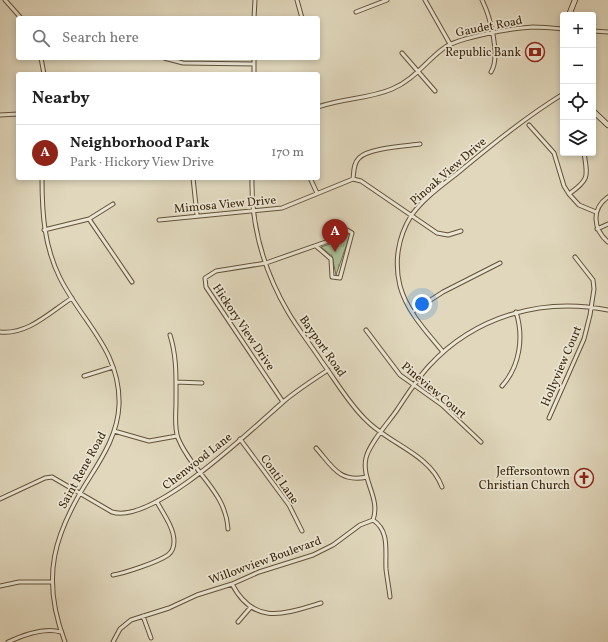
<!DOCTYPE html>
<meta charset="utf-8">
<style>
body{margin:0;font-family:Vollkorn,serif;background:#f2f2f2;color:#222}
.controls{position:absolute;right:12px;top:12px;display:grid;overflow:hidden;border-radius:4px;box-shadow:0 2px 6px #0003}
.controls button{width:36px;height:36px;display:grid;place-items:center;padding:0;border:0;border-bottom:1px solid #e0e0e0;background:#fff;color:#222;font:20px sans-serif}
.you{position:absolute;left:422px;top:304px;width:14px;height:14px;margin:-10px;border:3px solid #fff;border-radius:50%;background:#1a73e8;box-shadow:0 0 0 6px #1a73e833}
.badge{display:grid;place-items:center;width:26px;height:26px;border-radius:50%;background:#8f2418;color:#fff;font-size:13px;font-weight:700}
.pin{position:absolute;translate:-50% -33px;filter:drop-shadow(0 1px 2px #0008)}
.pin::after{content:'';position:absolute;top:21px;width:14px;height:12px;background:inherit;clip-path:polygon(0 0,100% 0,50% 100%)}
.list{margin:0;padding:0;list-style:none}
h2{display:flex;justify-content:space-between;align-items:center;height:52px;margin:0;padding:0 16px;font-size:17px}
h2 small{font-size:13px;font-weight:400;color:#767676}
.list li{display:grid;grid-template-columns:26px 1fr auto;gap:12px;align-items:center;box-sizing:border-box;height:56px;padding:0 16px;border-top:1px solid #e0e0e0}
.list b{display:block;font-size:15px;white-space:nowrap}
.list p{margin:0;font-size:13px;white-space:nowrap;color:#767676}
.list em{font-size:13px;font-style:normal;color:#767676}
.icon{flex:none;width:22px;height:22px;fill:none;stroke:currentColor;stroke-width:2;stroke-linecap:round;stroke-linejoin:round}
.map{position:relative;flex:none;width:608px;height:642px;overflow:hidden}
.search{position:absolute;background:#fff;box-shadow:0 2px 6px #0003;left:16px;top:16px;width:304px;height:44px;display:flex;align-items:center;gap:10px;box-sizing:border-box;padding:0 14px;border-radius:4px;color:#767676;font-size:15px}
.panel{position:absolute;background:#fff;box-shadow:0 2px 6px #0003;left:16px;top:72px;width:304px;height:108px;border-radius:4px}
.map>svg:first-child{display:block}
.grass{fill:url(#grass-tufts);stroke:#727251}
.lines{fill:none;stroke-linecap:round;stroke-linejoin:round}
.street-casing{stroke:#625238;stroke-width:5}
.secondary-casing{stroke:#38260c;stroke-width:6}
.street{stroke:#ebe5d3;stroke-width:3}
.secondary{stroke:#ebe5d3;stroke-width:4.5}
.labels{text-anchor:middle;stroke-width:3.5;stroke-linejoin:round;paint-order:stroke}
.street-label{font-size:12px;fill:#38260c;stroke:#ebe5d3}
.poi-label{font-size:12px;fill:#38260c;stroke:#ebe5d3;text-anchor:end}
</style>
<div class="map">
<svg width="608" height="642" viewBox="0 0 608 642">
<defs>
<pattern id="grass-tufts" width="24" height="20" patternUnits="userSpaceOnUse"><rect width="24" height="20" fill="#acbf96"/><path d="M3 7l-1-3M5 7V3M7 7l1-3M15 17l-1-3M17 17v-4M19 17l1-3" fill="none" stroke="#8d9b79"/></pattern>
</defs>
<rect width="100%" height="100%" fill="#e0d7bc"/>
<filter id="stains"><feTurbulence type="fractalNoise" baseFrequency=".005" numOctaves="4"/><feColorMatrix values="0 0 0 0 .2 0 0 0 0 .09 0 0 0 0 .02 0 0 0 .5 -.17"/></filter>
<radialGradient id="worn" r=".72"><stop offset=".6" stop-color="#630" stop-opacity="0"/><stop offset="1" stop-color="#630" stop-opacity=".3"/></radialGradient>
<!-- grass -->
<path class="grass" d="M348 234 350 235 336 275 332 256 321 247 343 240Z"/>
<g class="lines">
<defs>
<path id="street" d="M5 0 21 18
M297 0 302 18
M425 0 450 44
M482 0C490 16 501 56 491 72
M356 12 387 0
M254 18 255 0
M593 31 608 32
M402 53 435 91
M41 58 44 74
M164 58 183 63 254 64
M254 74V58
M318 107C342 98 369 99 392 89 414 80 426 61 444 48 459 37 513 28 533 27 543 27 553 28 563 29
M0 115 18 114
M529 125 554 153 564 186 569 194 579 205 596 212
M42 178C42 213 44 246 60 278 82 322 121 351 119 405 118 432 104 455 90 477 54 533 40 577 65 642
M193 178 197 215
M252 178C251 225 264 271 288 312 298 329 311 345 322 362 336 381 349 404 366 420 389 444 430 454 442 487
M310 178 317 193
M353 179C354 172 353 164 359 158 368 148 406 146 420 144
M569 194C589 180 588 177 584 153
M608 197C591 209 593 229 608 242
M89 219 132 282
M159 220 282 208 353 179 361 181 437 233 448 235 461 231
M597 229 608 224
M44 230 89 219 113 204
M412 312 443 292 500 263
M366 330 400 375 442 405 481 442
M0 332C28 335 50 312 72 298
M170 335C177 357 176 378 176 402 176 413 174 427 178 438 191 471 226 491 228 529
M443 352C427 332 407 312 400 286 394 262 398 237 411 216 423 198 444 184 460 171 494 143 526 117 563 94
M84 376 113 367
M176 382 202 383
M502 386C520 366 524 337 516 312
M283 402 206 287 205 278 216 271 266 263 340 237 347 230 352 233 340 278 332 277 331 259 316 246
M549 418 584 339 590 315 594 289 593 280 575 257
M114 431 149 441 177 436
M240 439 289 505 302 531
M316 448C332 466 339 483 367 477
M0 499 45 478 52 477 112 512C153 525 252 429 283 402 297 390 313 380 328 370
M373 520C390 531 385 551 386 569 387 578 389 588 390 597
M113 575C125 573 158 562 168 555 172 552 174 547 174 541 174 528 163 513 157 502
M232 584C254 626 284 614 321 603
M0 586 19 582H52
M143 616 151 638
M238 622 250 608
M8 642C23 635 45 627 61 632
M113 642 120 629 131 620 169 608 197 595 232 584 259 572 313 555 333 545 360 525 373 520C381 498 361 480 366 458 369 444 388 423 397 410 407 395 417 379 429 366 475 316 542 297 608 310"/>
<path id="secondary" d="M569 15 575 0
M593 111 608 125"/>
</defs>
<!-- street casing -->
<use href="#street" class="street-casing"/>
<!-- secondary casing -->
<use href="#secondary" class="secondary-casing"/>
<!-- street -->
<use href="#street" class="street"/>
<!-- secondary -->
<use href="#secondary" class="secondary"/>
</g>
<!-- icons -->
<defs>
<symbol id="bank-ring" viewBox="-11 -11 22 22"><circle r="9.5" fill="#ebe5d3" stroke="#8f2418" stroke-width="1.5"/><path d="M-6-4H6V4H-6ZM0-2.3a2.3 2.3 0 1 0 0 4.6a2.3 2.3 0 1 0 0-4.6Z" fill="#8f2418"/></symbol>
<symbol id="church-ring" viewBox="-11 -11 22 22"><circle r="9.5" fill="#ebe5d3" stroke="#8f2418" stroke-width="1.5"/><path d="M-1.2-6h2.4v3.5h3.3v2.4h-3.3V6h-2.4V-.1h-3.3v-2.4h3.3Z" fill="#8f2418"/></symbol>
</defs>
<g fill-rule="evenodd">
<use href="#bank-ring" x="524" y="41" width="22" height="22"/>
<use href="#church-ring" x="573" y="467" width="22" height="22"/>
</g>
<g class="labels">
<!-- street labels -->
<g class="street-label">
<text transform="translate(489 26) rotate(-11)" y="4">Gaudet Road</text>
<text transform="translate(448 171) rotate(-41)" y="4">Pinoak View Drive</text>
<text transform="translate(225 204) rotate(-5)" y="4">Mimosa View Drive</text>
<text transform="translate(244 327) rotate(56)" y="4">Hickory View Drive</text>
<text transform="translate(323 346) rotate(55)" y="4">Bayport Road</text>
<text transform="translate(561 366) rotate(-67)" y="4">Hollyview Court</text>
<text transform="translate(434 390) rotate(40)" y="4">Pineview Court</text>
<text transform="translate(197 461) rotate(-38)" y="4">Chenwood Lane</text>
<text transform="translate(82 470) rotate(-61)" y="4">Saint Rene Road</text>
<text transform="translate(280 479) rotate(55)" y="4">Conti Lane</text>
<text transform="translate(265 560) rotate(-20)" y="4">Willowview Boulevard</text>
</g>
<!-- poi labels -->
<g class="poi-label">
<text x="521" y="56">Republic Bank</text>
<text x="570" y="475">Jeffersontown<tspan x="570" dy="14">Christian Church</tspan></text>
</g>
</g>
<rect width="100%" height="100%" filter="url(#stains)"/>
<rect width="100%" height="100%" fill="url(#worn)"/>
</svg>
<div class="controls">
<button>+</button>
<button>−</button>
<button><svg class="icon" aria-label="locate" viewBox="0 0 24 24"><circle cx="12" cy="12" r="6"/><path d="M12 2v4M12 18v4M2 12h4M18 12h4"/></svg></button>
<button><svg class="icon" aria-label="layers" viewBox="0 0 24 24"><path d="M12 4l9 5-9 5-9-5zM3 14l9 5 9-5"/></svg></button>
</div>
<div class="you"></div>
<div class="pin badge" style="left:335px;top:252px">A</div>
<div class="search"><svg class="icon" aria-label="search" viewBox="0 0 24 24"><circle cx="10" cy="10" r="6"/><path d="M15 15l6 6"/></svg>Search here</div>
<section class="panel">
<h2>Nearby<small></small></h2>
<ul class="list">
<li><span class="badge">A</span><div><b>Neighborhood Park</b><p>Park · Hickory View Drive</p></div><em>170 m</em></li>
</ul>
</section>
</div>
